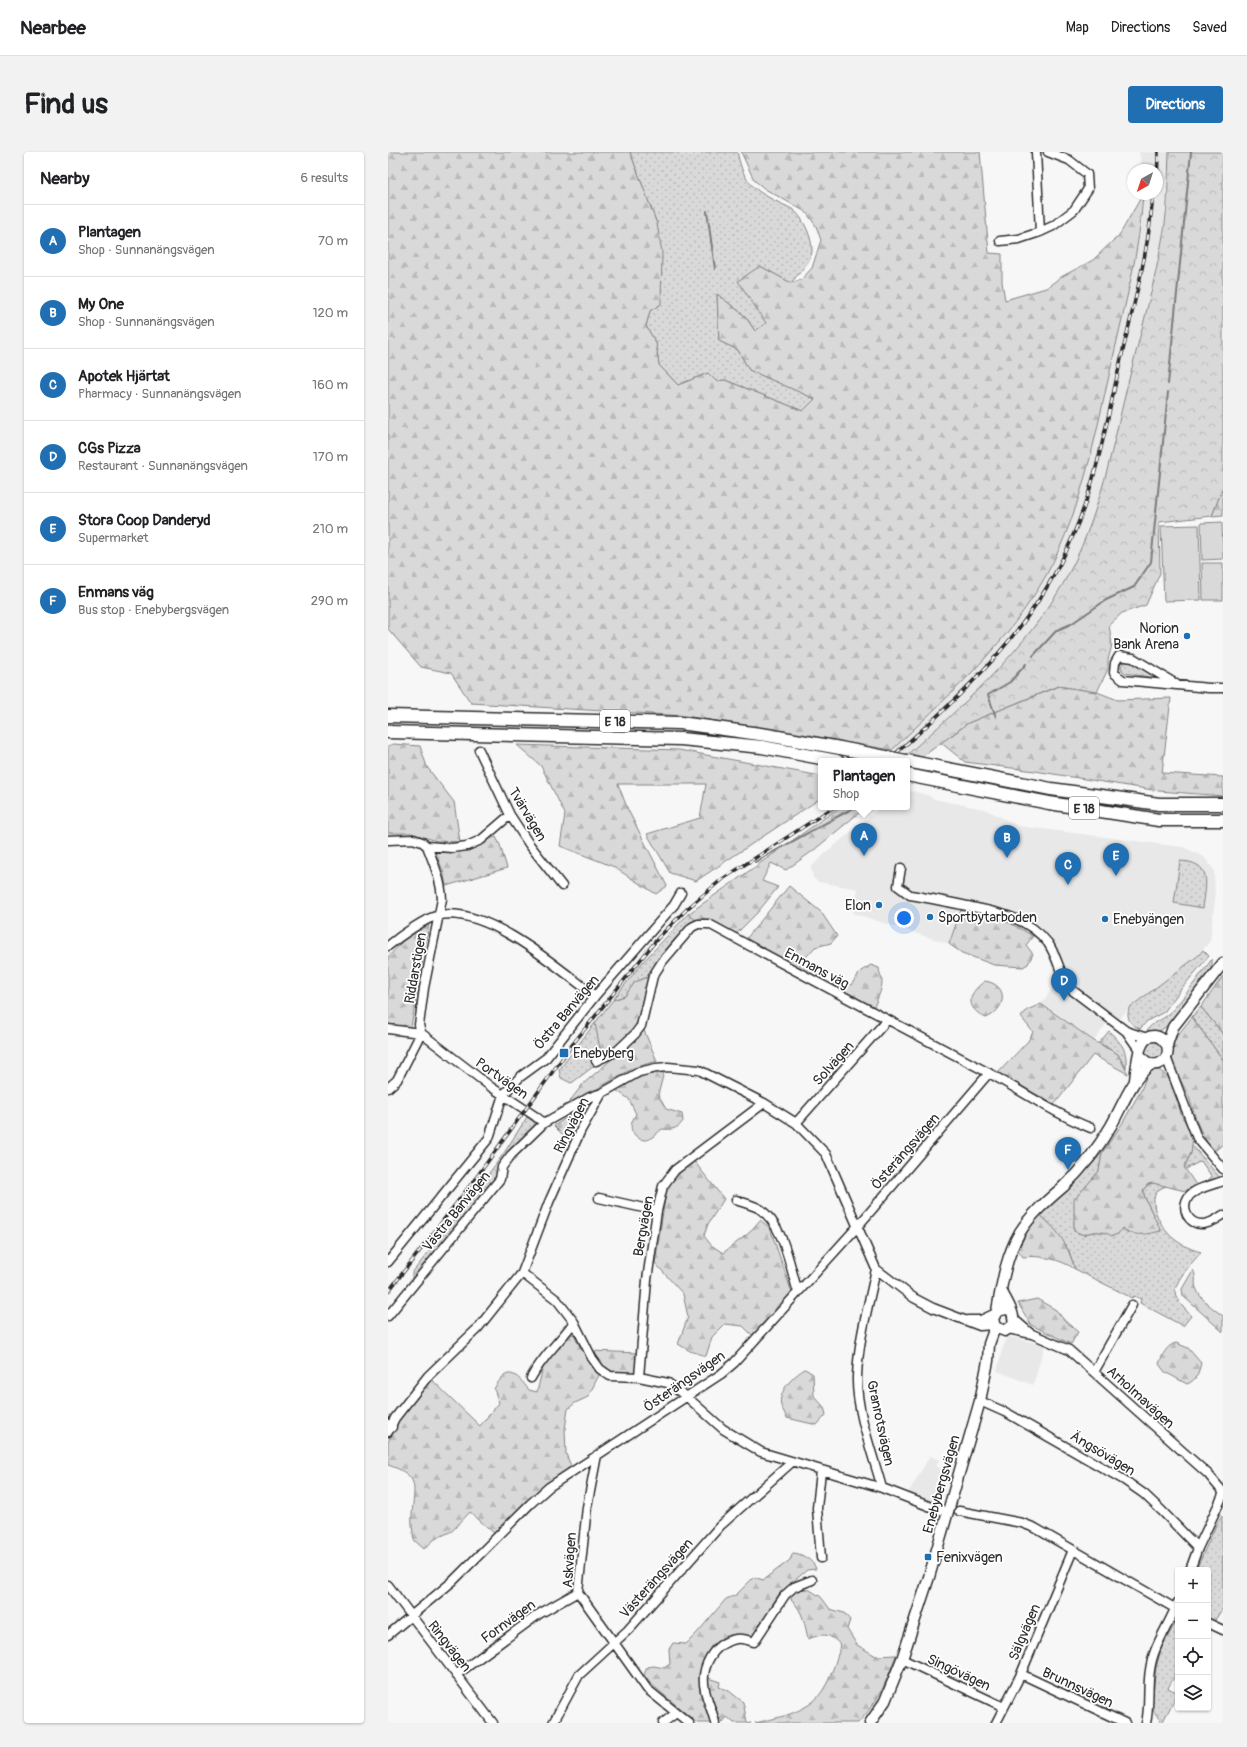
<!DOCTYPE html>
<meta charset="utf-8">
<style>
body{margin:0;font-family:Pangolin,sans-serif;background:#f2f2f2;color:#202124}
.controls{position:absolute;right:12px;bottom:12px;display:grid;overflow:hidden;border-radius:4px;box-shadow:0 1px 3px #0004}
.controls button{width:36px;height:36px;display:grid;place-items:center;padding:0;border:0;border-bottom:1px solid #e0e0e0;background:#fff;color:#202124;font:20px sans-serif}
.compass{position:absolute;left:739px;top:12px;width:36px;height:36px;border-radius:50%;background:#fff;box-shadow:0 1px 3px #0004;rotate:219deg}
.you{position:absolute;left:516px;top:766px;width:14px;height:14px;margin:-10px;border:3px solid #fff;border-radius:50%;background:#1a73e8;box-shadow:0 0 0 6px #1a73e833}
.badge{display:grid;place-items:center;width:26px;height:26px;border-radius:50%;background:#1f6fb2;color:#fff;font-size:13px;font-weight:700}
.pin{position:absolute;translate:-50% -33px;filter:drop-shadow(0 1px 2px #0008)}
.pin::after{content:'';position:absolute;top:21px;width:14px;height:12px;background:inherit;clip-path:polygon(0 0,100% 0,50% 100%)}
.popup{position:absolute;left:430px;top:606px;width:92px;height:52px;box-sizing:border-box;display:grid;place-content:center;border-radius:4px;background:#fff;filter:drop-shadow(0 1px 3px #0005);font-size:13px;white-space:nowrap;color:#757577}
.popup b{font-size:15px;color:#202124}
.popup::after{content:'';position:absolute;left:50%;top:100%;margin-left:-8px;border:8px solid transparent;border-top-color:#fff}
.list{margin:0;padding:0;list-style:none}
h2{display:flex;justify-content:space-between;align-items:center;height:52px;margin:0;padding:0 16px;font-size:17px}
h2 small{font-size:13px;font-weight:400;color:#757577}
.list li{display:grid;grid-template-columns:26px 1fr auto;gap:12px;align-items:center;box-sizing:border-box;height:72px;padding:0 16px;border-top:1px solid #e0e0e0}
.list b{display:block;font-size:15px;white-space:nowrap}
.list p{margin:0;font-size:13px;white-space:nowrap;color:#757577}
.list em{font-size:13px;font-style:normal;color:#757577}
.icon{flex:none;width:22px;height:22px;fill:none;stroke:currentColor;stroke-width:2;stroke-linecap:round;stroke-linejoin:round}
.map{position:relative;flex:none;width:835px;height:1571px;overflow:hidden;border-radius:4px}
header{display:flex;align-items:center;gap:24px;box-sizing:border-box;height:56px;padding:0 20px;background:#fff;border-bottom:1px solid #e0e0e0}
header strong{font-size:19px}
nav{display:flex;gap:22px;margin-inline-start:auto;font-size:14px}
.intro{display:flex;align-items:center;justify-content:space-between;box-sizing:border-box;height:96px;padding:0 24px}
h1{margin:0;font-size:28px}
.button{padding:10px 18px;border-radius:4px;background:#1f6fb2;color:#fff;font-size:14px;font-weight:700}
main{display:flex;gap:24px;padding:0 24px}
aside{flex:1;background:#fff;border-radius:4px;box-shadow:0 1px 3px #0004}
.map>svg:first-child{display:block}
.built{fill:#e8e8e8}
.grass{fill:url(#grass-dots);stroke:#828282}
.forest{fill:url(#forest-firs);stroke:#828282}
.park{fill:url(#park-crowns);stroke:#828282}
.pitch{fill:#d9d9d9;stroke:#828282}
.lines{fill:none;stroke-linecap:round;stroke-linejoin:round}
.stream{stroke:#7b7b7b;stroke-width:2}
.minor-casing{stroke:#2b2b2b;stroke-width:11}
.major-casing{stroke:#2b2b2b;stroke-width:13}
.highway-casing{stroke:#2b2b2b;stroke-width:15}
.minor{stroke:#fff;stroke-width:8}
.major{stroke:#fff;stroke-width:10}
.highway{stroke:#fff;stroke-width:12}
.rail-casing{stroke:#2b2b2b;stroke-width:3.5}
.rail{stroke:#fff;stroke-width:2;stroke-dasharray:6;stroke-linecap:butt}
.highway-bridge-casing{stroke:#2b2b2b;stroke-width:15;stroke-linecap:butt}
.highway-bridge{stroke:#fff;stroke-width:12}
.poi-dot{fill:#1f6fb2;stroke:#fff;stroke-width:1.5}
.labels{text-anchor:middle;stroke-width:3.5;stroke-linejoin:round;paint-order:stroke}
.shield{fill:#fff;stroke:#6b6b6b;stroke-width:1}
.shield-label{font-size:13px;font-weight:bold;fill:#2b2b2b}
.poi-label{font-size:14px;fill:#2b2b2b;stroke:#fff;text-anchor:start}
.street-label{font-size:14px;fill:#2b2b2b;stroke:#fff}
</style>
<header>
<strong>Nearbee</strong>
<nav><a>Map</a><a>Directions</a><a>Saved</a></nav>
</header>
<div class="intro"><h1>Find us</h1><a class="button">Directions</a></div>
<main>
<aside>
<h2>Nearby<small>6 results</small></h2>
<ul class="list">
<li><span class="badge">A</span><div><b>Plantagen</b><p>Shop · Sunnanängsvägen</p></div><em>70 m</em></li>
<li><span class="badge">B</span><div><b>My One</b><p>Shop · Sunnanängsvägen</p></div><em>120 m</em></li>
<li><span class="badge">C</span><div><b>Apotek Hjärtat</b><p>Pharmacy · Sunnanängsvägen</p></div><em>160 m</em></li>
<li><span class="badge">D</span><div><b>CGs Pizza</b><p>Restaurant · Sunnanängsvägen</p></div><em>170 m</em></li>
<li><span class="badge">E</span><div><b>Stora Coop Danderyd</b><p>Supermarket</p></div><em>210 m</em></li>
<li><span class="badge">F</span><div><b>Enmans väg</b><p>Bus stop · Enebybergsvägen</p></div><em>290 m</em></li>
</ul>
</aside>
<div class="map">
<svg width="835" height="1571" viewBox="0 0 835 1571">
<defs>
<pattern id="grass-dots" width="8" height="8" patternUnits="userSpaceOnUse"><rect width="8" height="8" fill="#d9d9d9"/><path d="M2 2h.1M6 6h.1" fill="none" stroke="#bababa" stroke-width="1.8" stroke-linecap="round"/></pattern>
<pattern id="forest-firs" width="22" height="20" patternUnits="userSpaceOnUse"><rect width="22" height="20" fill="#d9d9d9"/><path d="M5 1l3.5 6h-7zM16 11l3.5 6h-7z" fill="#bababa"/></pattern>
<pattern id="park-crowns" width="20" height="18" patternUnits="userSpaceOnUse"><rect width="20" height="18" fill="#d9d9d9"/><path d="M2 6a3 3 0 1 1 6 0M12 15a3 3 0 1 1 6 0" fill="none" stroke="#bababa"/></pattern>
</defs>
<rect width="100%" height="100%" fill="#f7f7f7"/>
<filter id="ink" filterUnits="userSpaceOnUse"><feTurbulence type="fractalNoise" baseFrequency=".025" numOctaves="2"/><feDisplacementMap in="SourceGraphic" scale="8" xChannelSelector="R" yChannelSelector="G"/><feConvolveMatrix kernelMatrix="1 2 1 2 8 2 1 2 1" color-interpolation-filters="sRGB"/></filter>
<g filter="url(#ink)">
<!-- built -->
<path class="built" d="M751 0H781L776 76 767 126 727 289 704 371 688 408 668 445 643 479 617 510 589 539 521 601 504 598 604 499 629 469 651 436 670 401 685 363 707 282 744 120 754 72 755 42H769V18H755Z
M519 638 540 643 546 647 596 657 631 674 795 695 816 705 826 718 827 748 822 789 811 803 739 858 724 876 718 872 706 889 653 852 668 831 660 800 652 789 622 771 598 763 574 758 561 792 465 761 470 737 430 730 425 726 423 715 440 699 493 655H519Z
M623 1185 657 1193 645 1233 609 1219 614 1198 619 1186Z
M542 1304 551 1308 548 1314 559 1320 562 1314 564 1315 553 1347 547 1350 520 1341Z"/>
<!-- grass -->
<path class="grass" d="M242 0H349C352 11 354 22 362 31 373 44 389 49 404 57 415 64 425 87 424 100 422 111 409 123 403 131L372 114 378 172 367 179 357 164 329 142 331 189 350 198 361 218 428 247 415 259 337 228 328 229 320 221 290 233 271 213 268 191 258 174 262 159 269 72Z
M737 509 744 511 765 522 768 524 767 526 737 521 734 518 733 514Z
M792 709C825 710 818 732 815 756L786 751Z
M300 762 309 769C290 778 270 807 260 825L247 830 237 844 225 848 254 811Z
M815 798 821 804 793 837 776 860 759 869 752 877C742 872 738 867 741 856L811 803Z
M824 807V817L782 872 770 880 759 878C764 871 774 868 781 862 797 845 810 825 824 807Z
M813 855 835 882V908L804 865Z
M207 871 218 905 185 930 183 931 173 926 171 918Z
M721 879C735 894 739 896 738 917 734 905 722 896 711 891Z
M757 898a9 9 0 1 1 18 0a9 9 0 1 1-18 0Z
M139 965 147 971V977L142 986 24 1128V1121L70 1063 116 1001Z
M804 993 833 1027 823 1030 820 1028 824 1025 813 1009 798 1017 796 1016 803 1001Z
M714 1001 711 1019 687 1048 686 1079 696 1083C708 1076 721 1084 734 1076L740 1081 773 1079 757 1046 755 1038C763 1028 768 1031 779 1034 756 1039 768 1067 779 1080 787 1090 801 1097 813 1100 806 1109 787 1128 787 1140 788 1149 798 1158 803 1164L795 1174 752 1151 753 1147 746 1144 744 1146 687 1117 681 1099 659 1069 652 1063 695 1022Z
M834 1364 835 1456 825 1471 820 1469V1418H808L828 1373Z
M790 1466V1518L780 1536 790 1541 774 1571 765 1558 764 1549 768 1516 773 1497Z"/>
<!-- forest -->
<path class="forest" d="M0 0H242L269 72 274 100 273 152 262 159 258 174 268 191 271 213 290 233 320 221 328 229 337 228 415 259 427 247 361 218 350 198 331 189 329 142 357 164 367 179 378 171 350 129 372 114 403 131 413 128 424 116 433 88 428 74 418 60 377 37 366 28 353 0H592L601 101 614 102V130L617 148 658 136 673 125 705 108 732 82 755 42C752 98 737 152 725 206 707 284 693 368 650 437 612 499 556 548 504 598L297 564 83 551 63 521 33 515 0 477Z
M835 335V363L824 364Z
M671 534 709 540 730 548 783 546 774 621 835 625V644L771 639 647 619 577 610 552 590 563 584 580 571Z
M5 592 32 594 39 615 66 650 72 690 49 689 23 681H0V594Z
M129 593 291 598 433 624V646L308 729 282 721 259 682 312 666 318 632H230L240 658 279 734 268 742 224 714 172 694 177 662 153 614Z
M452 655H478L426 698 398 718 383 711 374 729 390 735 369 761 348 782 318 767H313L309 769 300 762Z
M108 685 112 693 119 716 58 734 55 718 46 699Z
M401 734 433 760 449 784 443 791 427 795 418 805 433 822 432 827 358 787Z
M573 758 598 763 622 771 645 784 638 793 645 802 640 812 635 815 606 813 574 801 561 792Z
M41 772 23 875 0 874V805L15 789Z
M483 813 491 816C491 821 494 825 494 829 494 839 489 847 486 855L444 833 448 828 463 833 473 819Z
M835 824V882L813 855Z
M260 825C256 845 254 868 241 884 234 892 225 898 218 905L213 902 207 871 225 848 237 844 247 830Z
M597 829C622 833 618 858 598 866 576 855 580 841 597 829Z
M653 852 706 889 730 902 740 922 705 903 666 953 609 922 640 889 645 880 633 865 639 858Z
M804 865 835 908V992L828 998H823L809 971 801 945 787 917 782 898 789 884Z
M255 876 269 909 245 916 183 952 182 949 195 932 239 894Z
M761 918H771L779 924 786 935 793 962 805 985 803 1001 796 1015 808 1033 797 1039 765 1031 760 1032 755 1038 757 1046 773 1079C758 1082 747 1086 734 1076L730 1082 724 1084C716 1079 705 1078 696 1083L686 1079V1048L711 1019 714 1001 734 972 753 938Z
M276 920 270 943 278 957 294 962 295 969C290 977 283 978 274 977 269 981 264 987 258 988 254 988 251 987 249 985 240 978 243 970 248 962L241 947 228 938C243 928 257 922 276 920Z
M206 950 183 991 166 974 200 951Z
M305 1008 336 1047 320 1072 316 1084 323 1093 335 1101 361 1081 372 1068 382 1076 404 1141 364 1183 355 1174 337 1172 324 1185 318 1204 302 1199 290 1192 300 1165 295 1142 267 1111 278 1041 281 1031Z
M652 1063C672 1080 679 1092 687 1117 672 1107 652 1103 635 1105L630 1098 640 1078Z
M805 1118C809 1124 806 1130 808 1136 813 1149 825 1156 835 1164V1180L795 1144 794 1137Z
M649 1147 668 1158 677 1169 690 1180 683 1192 643 1173 630 1151Z
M183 1182 188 1183V1188L206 1216 212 1221 200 1245 187 1251 180 1257 177 1277 178 1302 183 1314 156 1335 107 1382 82 1360 64 1379 47 1387 36 1397 26 1388C25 1380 23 1371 24 1363 26 1334 33 1324 0 1313 0 1307 0 1298 0 1291 7 1267 27 1245 43 1227L92 1274 111 1251 106 1237C119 1213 128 1221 141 1238L149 1240 155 1215 178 1186Z
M788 1191 800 1196 813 1211C811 1220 808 1229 799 1232L777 1220 771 1212C774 1203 779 1193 788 1191Z
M204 1199 250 1201V1214L244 1222C222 1220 216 1220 204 1199Z
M417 1217 425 1222 426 1244 436 1255 438 1263 429 1273 399 1266C397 1262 395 1258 393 1254 389 1240 406 1223 417 1217Z
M405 1401C413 1401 426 1409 428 1417L419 1418 407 1428 391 1442 381 1457 382 1460 364 1485C357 1485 348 1483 342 1485 319 1491 309 1517 312 1538 314 1549 320 1560 323 1571H309L262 1531 256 1523 259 1515 266 1514 276 1516 282 1512 281 1497 285 1491 298 1492 309 1481 338 1447 348 1443 366 1425 375 1428 402 1408Z
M412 1437 422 1438 433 1445 442 1457 456 1461 462 1468 459 1477 469 1493 488 1504 508 1503C497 1533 492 1547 470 1571H367C384 1567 402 1564 417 1555 439 1544 446 1514 453 1493 440 1481 437 1481 420 1487 417 1473 415 1458 403 1448V1443Z
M320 1526 332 1530 331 1535 341 1539 355 1550 359 1570 363 1571H346L339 1565 335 1570C324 1560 319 1540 320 1526Z"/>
<!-- park -->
<path class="park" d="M781 0H835V335L824 364 771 370 772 421 758 453 734 461 721 473 724 493 720 508V517L709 540 670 534 580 571 534 605 521 601C574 554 628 506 667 445 709 380 722 305 740 231 753 180 767 130 776 78 780 53 780 26 781 0Z"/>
<!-- pitch -->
<path class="pitch" d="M834 370 835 407 814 408 813 371Z
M811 373 813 448 776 449 773 374Z
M814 411H835V448H815Z"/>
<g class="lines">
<!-- stream -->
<path class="stream" d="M319 59 327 117
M780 232 803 0
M645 504 669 478 683 472 718 448 746 435 763 410 780 240
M608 565 600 543 622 530 638 512
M367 710 467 655"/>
<defs>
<path id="minor" d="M648 0 652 80
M612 89 631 87 652 80 665 74 686 58 700 37 699 22 681 8 660 0
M788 532 745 506 731 504 727 511 726 521 735 528 821 536H835
M91 598 122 663 141 692 174 734
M0 688 25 687 34 690 39 694 64 696 79 694 93 688 122 663
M513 716 510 734 522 743C541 746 560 750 579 754 609 760 640 765 660 791 669 804 672 821 680 835L738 879 752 899
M0 794C11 785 38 765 52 763 101 755 170 816 207 844
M0 877 33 881 103 935 147 964 156 971 202 945 214 941
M738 879 759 886
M778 905 809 986 835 1017
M208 909 229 899 247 882 253 874 265 824 274 810 304 775 310 772H321C413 822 506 871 599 920 634 939 667 962 703 976
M0 936 9 928 33 881 31 873 36 836 54 747C53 728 46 712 39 694
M408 971 499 868
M835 1029C825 1033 808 1036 801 1044 792 1056 800 1073 815 1072 822 1072 829 1067 835 1063
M211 1046 269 1059
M348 1048C356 1051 365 1053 372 1057 397 1075 401 1113 410 1140
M0 1110 101 986 115 943 132 925 158 906 207 844 286 753 293 741
M488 1117C481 1152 470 1189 469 1225 468 1259 485 1303 494 1336
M134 1121 169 1148 186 1170 204 1206 212 1217 222 1224 251 1225 280 1231 299 1245 335 1277 373 1300 494 1336 551 1358 559 1359
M0 1164 112 1027 114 1015 123 1003 156 971
M580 1168H593L606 1162
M627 1168 642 1181
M620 1177 644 1182 681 1198 820 1322 835 1340
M706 1220 744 1153
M251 1225 259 1128 269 1059 275 1034 287 1018 376 951
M143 1226C155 1203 171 1191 186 1170
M592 1249 619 1261 736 1328 756 1342 774 1359 810 1396
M0 1280 7 1266 40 1224 90 1176 134 1121 161 1050 193 978 214 941 251 920 268 916 280 915 311 918 376 951 408 971 438 1002 488 1117 526 1146 545 1156 592 1174 605 1173
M209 1303 199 1355 190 1440 259 1537 301 1571
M571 1359 634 1371 647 1376 790 1458
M433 1406 429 1356 433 1319
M802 1418 810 1396 835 1343
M0 1433 105 1571
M820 1471 835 1478
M0 1483 65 1429 142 1352 161 1335 333 1222 346 1211 470 1074 601 921
M514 1507 616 1555
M633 1522 737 1571
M68 1523 151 1462 190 1440
M165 1571 191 1523 240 1478 332 1374 404 1310
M275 1571 288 1561
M327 1571C325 1560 319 1549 317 1538 312 1517 324 1491 348 1487 354 1486 360 1488 366 1490L397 1443 406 1435 424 1428
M608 1571 633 1522 685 1398
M758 1571C762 1554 759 1536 762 1518 765 1494 781 1473 790 1450"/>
<path id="major" d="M779 893 785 875 835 811
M747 928C749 915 749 884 766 884 772 884 775 888 779 893 784 912 762 920 752 903
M613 1138C618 1149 628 1162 625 1173L617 1179 607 1175 605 1167 609 1159 618 1157 622 1158
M609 1159C614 1131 618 1104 632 1080 644 1061 660 1048 676 1034 695 1016 710 996 723 974 735 953 743 928 762 913
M0 1273 3 1275
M482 1571 497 1549 514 1507 541 1425 592 1249 600 1209 601 1192 607 1175"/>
<path id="highway" d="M0 564 292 571 379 583 452 596
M0 580 293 587 374 595 449 609
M519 609 663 637 771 652H835
M519 623 661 651 771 668H835"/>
</defs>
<!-- minor casing -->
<use href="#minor" class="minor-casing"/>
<!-- major casing -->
<use href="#major" class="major-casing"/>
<!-- highway casing -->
<use href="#highway" class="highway-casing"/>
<!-- minor -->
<use href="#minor" class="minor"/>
<!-- major -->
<use href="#major" class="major"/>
<!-- highway -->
<use href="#highway" class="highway"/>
<defs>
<path id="rail" d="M769 34 770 0
M499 609C572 546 646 477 684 386 708 331 719 269 732 211 745 155 761 99 765 42
M0 1140 90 1023 184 893 270 786 300 756 333 728 446 655"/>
</defs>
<!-- rail casing -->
<use href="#rail" class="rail-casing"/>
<!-- rail -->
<use href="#rail" class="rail"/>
<defs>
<path id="highway-bridge" d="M452 596 518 609"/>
</defs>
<!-- highway-bridge casing -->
<use href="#highway-bridge" class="highway-bridge-casing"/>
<!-- highway-bridge -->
<use href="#highway-bridge" class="highway-bridge"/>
</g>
</g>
<!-- markers -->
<g class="poi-dot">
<circle cx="799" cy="484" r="4"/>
<circle cx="491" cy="753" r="4"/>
<circle cx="542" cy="765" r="4"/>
<circle cx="717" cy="767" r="4"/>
<rect x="171" y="896" width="10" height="10" rx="2"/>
<rect x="536" y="1401" width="8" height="8" rx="2"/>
</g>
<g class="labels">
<!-- shield labels -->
<g class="shield">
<rect x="212" y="558" width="30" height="22" rx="3"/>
<rect x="681" y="645" width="30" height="22" rx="3"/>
</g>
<g class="shield-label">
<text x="227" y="574">E 18</text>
<text x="696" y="661">E 18</text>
</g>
<!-- poi labels -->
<g class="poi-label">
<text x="791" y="481" text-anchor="end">Norion<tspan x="791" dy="16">Bank Arena</tspan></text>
<text x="483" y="758" text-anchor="end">Elon</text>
<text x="550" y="770">Sportbytarboden</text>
<text x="725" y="772">Enebyängen</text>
<text x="185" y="906">Enebyberg</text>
<text x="548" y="1410">Fenixvägen</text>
</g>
<!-- street labels -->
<g class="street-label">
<text transform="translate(140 662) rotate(59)" y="5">Tvärvägen</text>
<text transform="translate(27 816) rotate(-80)" y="5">Riddarstigen</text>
<text transform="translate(429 816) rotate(28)" y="5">Enmans väg</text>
<text transform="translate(178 860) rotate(-50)" y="5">Östra Banvägen</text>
<text transform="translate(445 911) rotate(-48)" y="5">Solvägen</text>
<text transform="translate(114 926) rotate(35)" y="5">Portvägen</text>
<text transform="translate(183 973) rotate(-63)" y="5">Ringvägen</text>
<text transform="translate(517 999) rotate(-49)" y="5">Österängsvägen</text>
<text transform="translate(68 1059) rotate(-51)" y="5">Västra Banvägen</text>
<text transform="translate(255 1074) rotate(-80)" y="5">Bergvägen</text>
<text transform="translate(296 1229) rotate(-35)" y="5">Österängsvägen</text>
<text transform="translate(753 1245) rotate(42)" y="5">Arholmavägen</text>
<text transform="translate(493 1271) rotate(78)" y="5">Granrotsvägen</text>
<text transform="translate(715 1301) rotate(31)" y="5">Ängsövägen</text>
<text transform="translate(553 1332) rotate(-74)" y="5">Enebybergsvägen</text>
<text transform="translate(181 1408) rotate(-86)" y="5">Askvägen</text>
<text transform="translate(268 1426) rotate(-48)" y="5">Västerängsvägen</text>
<text transform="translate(120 1469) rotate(-36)" y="5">Fornvägen</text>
<text transform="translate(636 1480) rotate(-67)" y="5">Sälgvägen</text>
<text transform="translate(62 1494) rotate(52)" y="5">Ringvägen</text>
<text transform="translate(571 1520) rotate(25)" y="5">Singövägen</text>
<text transform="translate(690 1535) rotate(25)" y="5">Brunnsvägen</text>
</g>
</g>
</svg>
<div class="controls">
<button>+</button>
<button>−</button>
<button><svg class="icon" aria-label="locate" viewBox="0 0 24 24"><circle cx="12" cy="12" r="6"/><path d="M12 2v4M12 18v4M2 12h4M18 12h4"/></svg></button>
<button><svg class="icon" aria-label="layers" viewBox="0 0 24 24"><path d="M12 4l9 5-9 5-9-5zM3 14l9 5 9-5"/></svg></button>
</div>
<svg class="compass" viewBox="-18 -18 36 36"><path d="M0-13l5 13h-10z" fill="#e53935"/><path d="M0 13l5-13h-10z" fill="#757577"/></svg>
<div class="you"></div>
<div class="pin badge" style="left:476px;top:704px">A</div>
<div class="popup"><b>Plantagen</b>Shop</div>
<div class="pin badge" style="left:619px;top:706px">B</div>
<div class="pin badge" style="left:680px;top:733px">C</div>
<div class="pin badge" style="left:676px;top:849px">D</div>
<div class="pin badge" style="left:728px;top:724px">E</div>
<div class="pin badge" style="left:680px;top:1018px">F</div>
</div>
</main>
